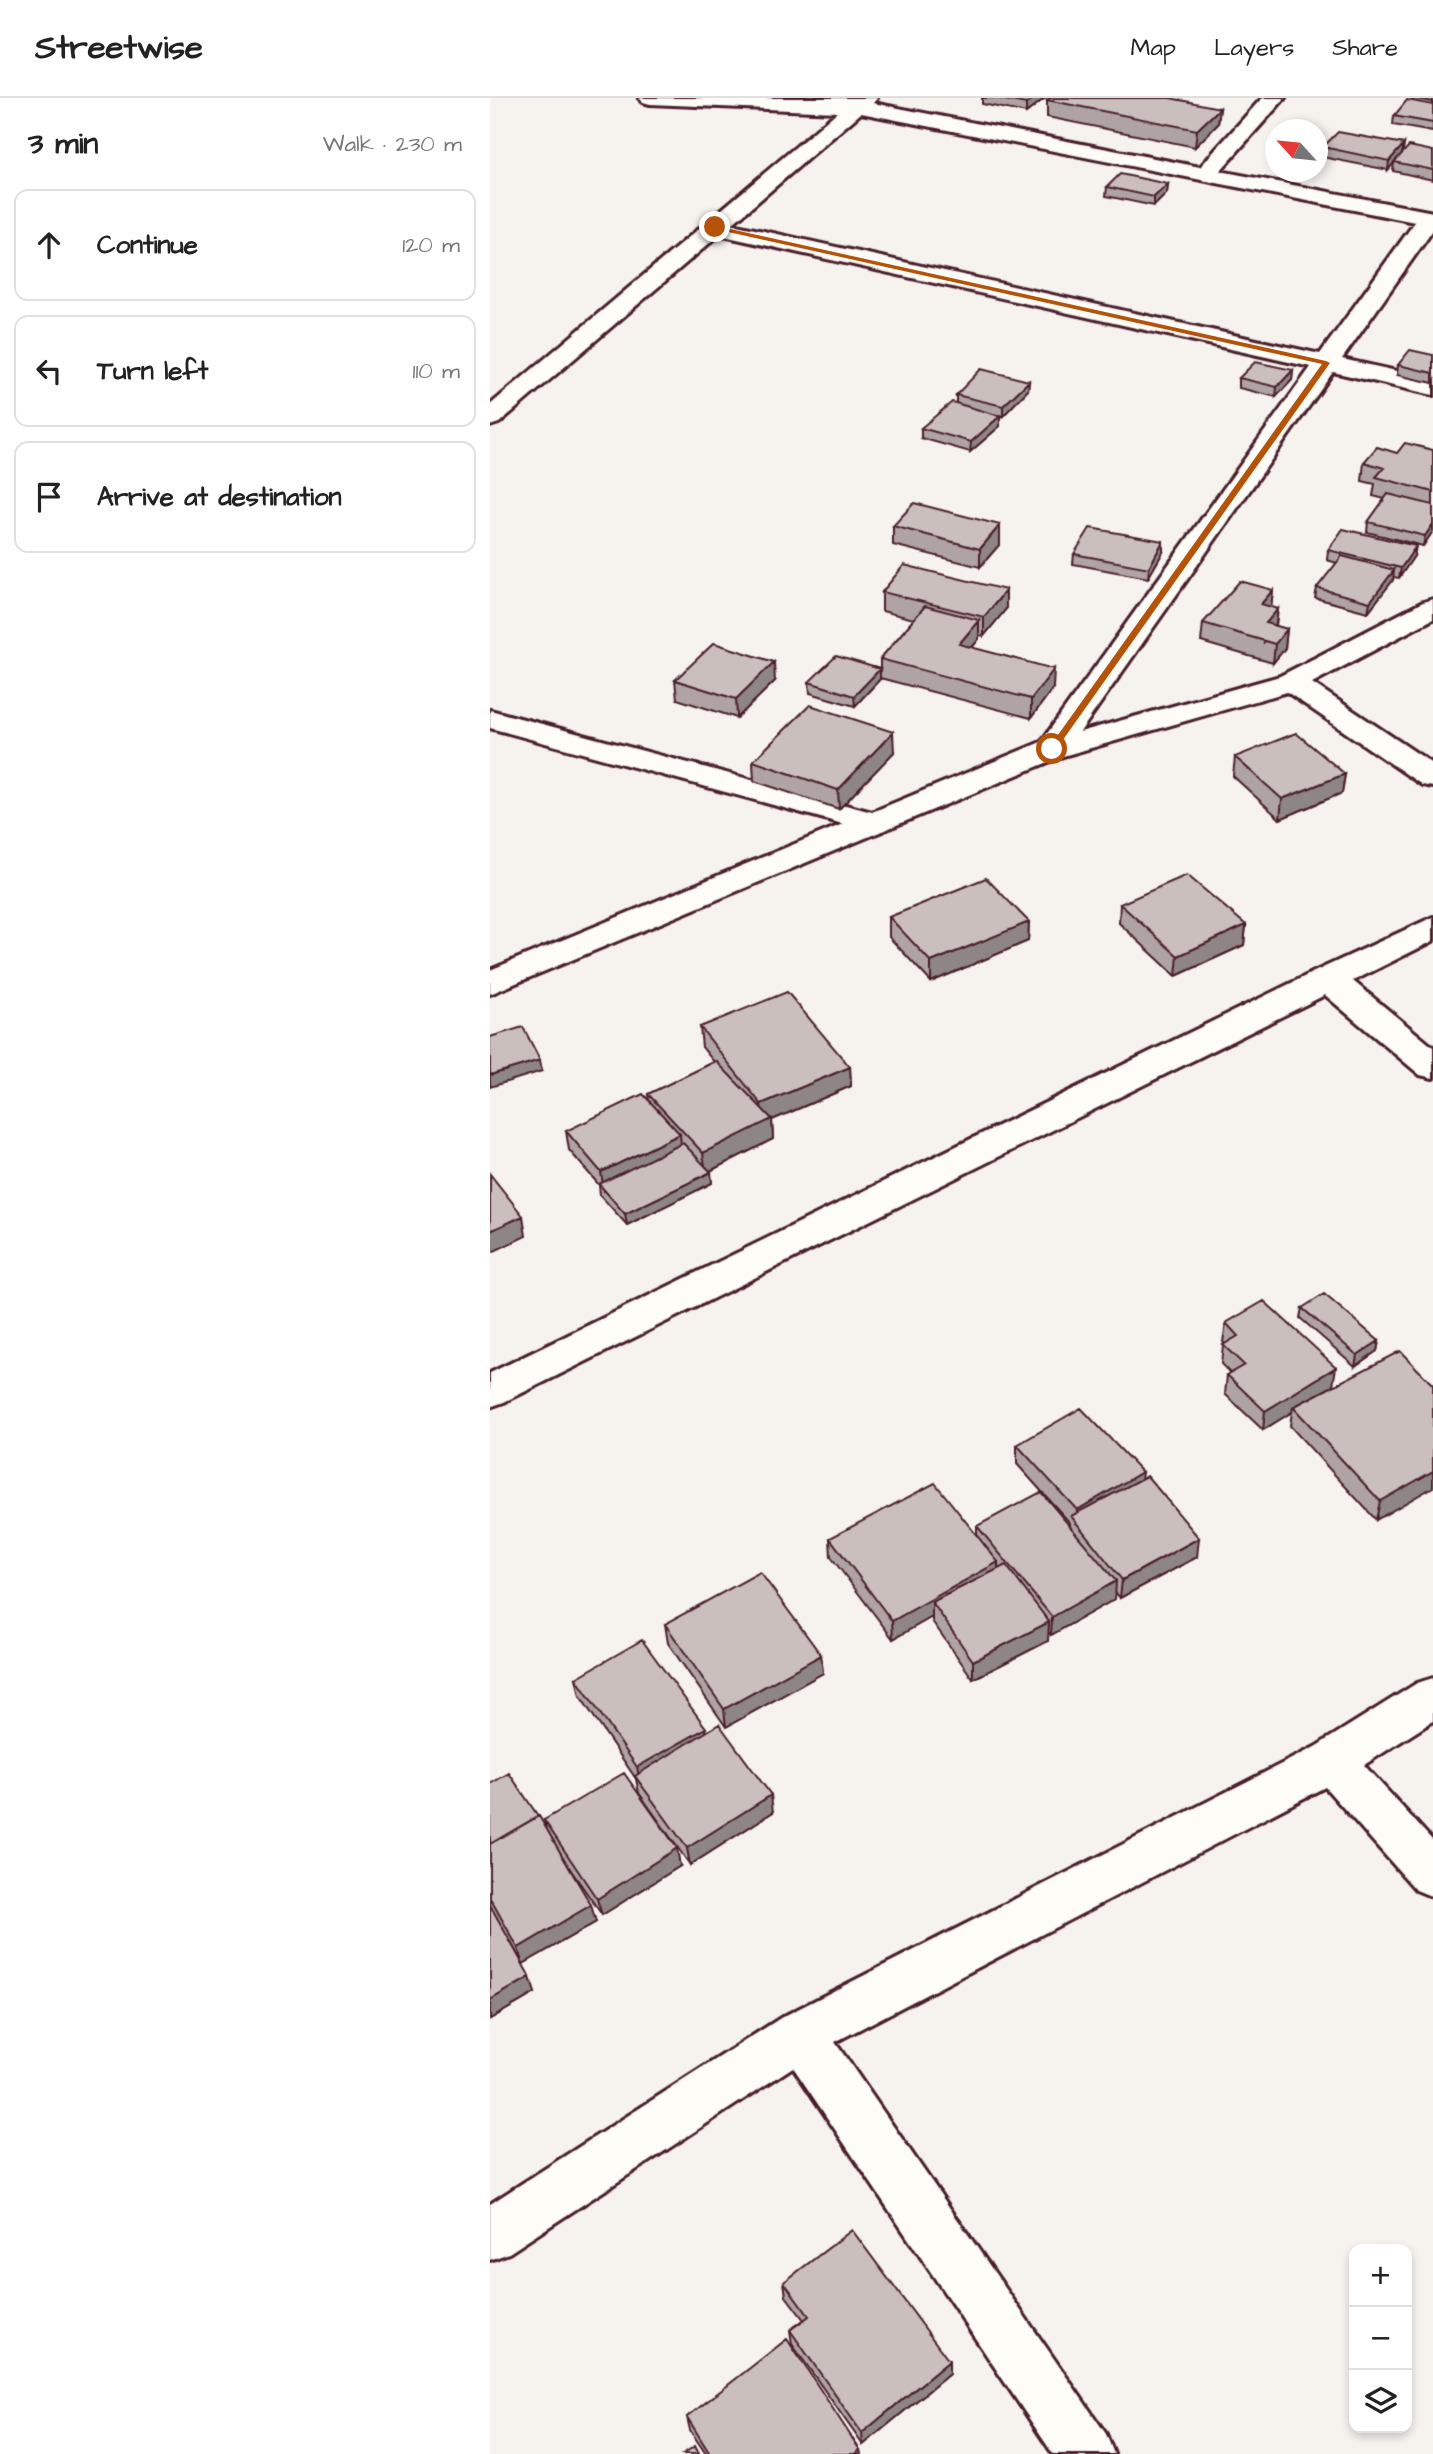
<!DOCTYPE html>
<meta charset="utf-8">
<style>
body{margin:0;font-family:"Architects Daughter",sans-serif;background:#f2f2f2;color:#222}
.controls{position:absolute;right:21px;bottom:21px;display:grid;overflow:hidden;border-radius:14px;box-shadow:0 4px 10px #0003}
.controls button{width:63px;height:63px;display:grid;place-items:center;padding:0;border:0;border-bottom:2px solid #e0e0e0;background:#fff;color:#222;font:35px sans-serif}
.compass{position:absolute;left:775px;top:21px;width:63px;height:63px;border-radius:50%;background:#fff;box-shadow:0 4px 10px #0003;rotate:297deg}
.stop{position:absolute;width:21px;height:21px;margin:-16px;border:5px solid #b45309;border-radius:50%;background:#fff}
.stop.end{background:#b45309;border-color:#fff;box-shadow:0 2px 7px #0008}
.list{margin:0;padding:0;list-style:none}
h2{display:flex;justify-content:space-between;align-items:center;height:91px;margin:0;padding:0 28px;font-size:30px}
h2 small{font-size:23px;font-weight:400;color:#767676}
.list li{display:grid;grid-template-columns:46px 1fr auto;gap:21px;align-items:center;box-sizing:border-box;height:112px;margin:0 14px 14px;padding:0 14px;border:2px solid #e0e0e0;border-radius:14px}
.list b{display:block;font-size:26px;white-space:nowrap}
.list em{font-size:23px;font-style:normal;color:#767676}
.icon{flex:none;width:38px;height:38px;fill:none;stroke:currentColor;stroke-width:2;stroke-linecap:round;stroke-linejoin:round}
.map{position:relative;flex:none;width:943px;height:2356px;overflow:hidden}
header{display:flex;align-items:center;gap:42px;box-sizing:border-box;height:98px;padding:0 35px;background:#fff;border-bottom:2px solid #e0e0e0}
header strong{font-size:33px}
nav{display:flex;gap:38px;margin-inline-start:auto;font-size:24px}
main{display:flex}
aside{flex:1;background:#fff}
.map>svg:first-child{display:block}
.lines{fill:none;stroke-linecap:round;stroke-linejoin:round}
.street-casing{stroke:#4a1f2b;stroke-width:6}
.street{fill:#fdfcf7;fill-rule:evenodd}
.wall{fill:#afa4a3;stroke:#4a1f2b;stroke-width:2}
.shaded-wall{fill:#8e8685;stroke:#4a1f2b;stroke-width:2}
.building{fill:#cbbfbe;stroke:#4a1f2b;stroke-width:2}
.route{fill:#b45309}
</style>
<header>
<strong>Streetwise</strong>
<nav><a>Map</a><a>Layers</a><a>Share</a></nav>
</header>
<main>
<aside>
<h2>3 min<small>Walk · 230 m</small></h2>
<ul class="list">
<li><svg class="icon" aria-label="ahead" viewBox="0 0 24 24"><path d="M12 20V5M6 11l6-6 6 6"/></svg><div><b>Continue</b></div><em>120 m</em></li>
<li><svg class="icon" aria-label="left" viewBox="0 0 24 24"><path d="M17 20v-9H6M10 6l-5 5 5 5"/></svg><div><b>Turn left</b></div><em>110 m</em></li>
<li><svg class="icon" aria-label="arrive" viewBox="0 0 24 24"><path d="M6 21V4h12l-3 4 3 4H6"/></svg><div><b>Arrive at destination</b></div></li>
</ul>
</aside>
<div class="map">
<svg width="943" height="2356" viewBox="0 0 943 2356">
<rect width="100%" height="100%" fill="#f6f3ef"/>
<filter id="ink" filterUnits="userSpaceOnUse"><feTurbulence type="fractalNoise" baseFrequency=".0143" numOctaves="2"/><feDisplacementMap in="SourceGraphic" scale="14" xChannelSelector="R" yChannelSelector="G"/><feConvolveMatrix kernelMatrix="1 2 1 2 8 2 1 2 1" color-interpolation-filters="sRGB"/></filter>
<g filter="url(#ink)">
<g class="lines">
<defs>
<path id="street" d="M149 0H387L383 5 710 69 772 0H795L730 73 943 114V132L852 261 943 281V297L843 274 590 634 790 578 933 504 943 501V521L822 585 943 666V689L932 687 797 594 573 658 0 896V872L353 726 0 630V612L382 714 551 644 821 269 229 137 9 325 0 328V307L347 14 160 6 153 4ZM371 15 925 124 830 256 242 126Z
M943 819V843L863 883 943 949V980L930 977 835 897 14 1304 0 1309V1275L826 873Z
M943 1580V1623L874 1667 943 1743V1799L926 1792 835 1689 345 1944 616 2336 624 2356H563L303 1969 19 2155 0 2162V2106L292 1919 825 1649 927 1585Z"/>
</defs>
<!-- street casing -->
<use href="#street" class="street-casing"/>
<!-- street -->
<use href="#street" class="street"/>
</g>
<!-- wall -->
<path class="wall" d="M492 0H555L536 15 492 6Z
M923 0H943V34L903 27 904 18 922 3Z
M557 2 730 10 728 26 705 49 557 19Z
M914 46 912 56 943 53V82L903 73 904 64 898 72 832 59 833 49Z
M678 86 677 95 664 108 616 98 617 89Z
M943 257V285L907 277 908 267Z
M803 272 802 282 786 299 749 290V280Z
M539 283 538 292 513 318 502 316 510 318V328L480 354 431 340V330L466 305V297Z
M943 352V433L933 448 877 434 878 424 895 401 883 398 885 386 872 383 874 364 907 355Z
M510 427V446L490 469 403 447V428Z
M838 452 924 458 909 480 903 479V482L878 514 825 500 827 490 847 465 837 462Z
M673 454 658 480 583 466 584 456Z
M516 492V511L494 538 489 537V541L482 550 563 590 541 620 390 580V561L424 521 392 513V494Z
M783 492 781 509 788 511 786 528 797 531 795 550 783 565 711 544 713 525Z
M390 581 365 608 320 595 319 584Z
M185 582 285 583 247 620 187 601Z
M404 654 349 711 264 683 263 663Z
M745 659 855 676 852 695 790 721 743 678Z
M630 806 756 827 754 847 686 878 629 825Z
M399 819 539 824 538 843 441 884 399 839Z
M210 929 360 969 361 988 282 1022 283 1041 220 1073 222 1085 137 1127 110 1097 109 1087 79 1052 76 1033 159 1003 158 996 224 964 212 949Z
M812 1210 889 1243 887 1253 865 1268 810 1220Z
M736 1225 843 1288 943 1287 886 1422 800 1328 802 1314 773 1332 735 1296 737 1277 740 1275 731 1266 733 1247 735 1246 733 1244Z
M527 1347 651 1381 707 1459 630 1500 625 1494V1501L561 1537 558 1534V1543L483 1581 442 1523V1519L403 1541 341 1459 340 1440 487 1438V1428H580V1425L527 1366Z
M175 1526 331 1557 333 1575 236 1629 178 1545Z
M86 1580 216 1630V1634L283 1714 200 1767 149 1695 146 1681 90 1598Z
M0 1686 57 1732 54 1722 190 1768 112 1817 78 1768 106 1824 33 1866 17 1837 45 1895 0 1921Z
M294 2184 459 2276 373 2347 302 2246 300 2232 314 2222 296 2198Z
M197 2319 370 2352 371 2356H216L200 2332Z"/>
<!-- shaded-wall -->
<path class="shaded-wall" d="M544 0H555L536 15V6Z
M730 10 728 26 705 49 707 32Z
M914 46 912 56 898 72 899 63Z
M678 86 677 95 664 108V99Z
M803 272 802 282 786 299 787 289Z
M539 283 538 292 513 318V308Z
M510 318V328L480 354 481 344Z
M943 426V433L933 448 935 438Z
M510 427V446L490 469V451Z
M673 443V454L658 480 659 470Z
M926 448 924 458 909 480 911 470Z
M904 472 903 482 878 514 880 504Z
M516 492V511L494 538V519Z
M783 492 781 511 771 506Z
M788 511 785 530 774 544 776 525Z
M489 522V541L469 565V546Z
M797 531 795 550 783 565 785 546Z
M284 564 285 583 247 620 246 601Z
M390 571V581L365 608 364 598Z
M564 571 563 590 541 620V601Z
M403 634 404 654 349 711 348 692Z
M855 676 852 695 790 721 792 701Z
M539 824 538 843 441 884V864Z
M756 827 754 847 686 878 688 858Z
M50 962 52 973 0 989V977Z
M360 969 361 988 282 1022 283 1041 216 1075 213 1055 273 1025 271 1006Z
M190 1036 192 1056 114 1093 111 1074Z
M221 1074 222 1085 137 1127 135 1116Z
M33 1118 36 1138 0 1155V1133Z
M889 1243 887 1253 865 1268 867 1257Z
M846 1269 843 1288 803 1309 802 1314 773 1332 775 1313Z
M943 1373V1389L886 1422 890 1403Z
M652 1374 650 1392 586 1425 587 1412Z
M709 1440 707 1459 630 1500 632 1482Z
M508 1464V1483L442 1504V1519L403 1541 402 1523Z
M626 1483 625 1501 561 1537 562 1519Z
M559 1524 558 1543 483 1581V1563Z
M331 1557 333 1575 236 1629 234 1611Z
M216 1630 218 1648 150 1684 147 1669Z
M281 1697 283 1714 200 1767 197 1750Z
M187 1750 190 1768 112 1817 107 1801Z
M101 1807 106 1824 33 1866 28 1850Z
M40 1879 45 1895 0 1921V1902Z
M459 2263V2276L373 2347 372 2335Z"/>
<!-- building -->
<path class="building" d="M505 0H544L536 6Z
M560 0H680L730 10 707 32 557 2Z
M923 0H943V4Z
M917 2 943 7V25L904 18Z
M848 34 914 46 899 63 833 49Z
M919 48 943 53V72L904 64Z
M630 76 678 86 664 99 617 89Z
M920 252 943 257V275L908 267Z
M765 264 803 272 787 289 749 280Z
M491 271 539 283 513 308 466 297Z
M462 304 510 318 481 344 431 330Z
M915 345 943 352V394L886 379 894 370 874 364 887 349 907 355Z
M898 396 943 407V426L935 438 878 424Z
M424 405 510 427 490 451 403 428Z
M600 430 673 443 659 470 584 456Z
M853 431 926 448 911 470 838 452Z
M852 458 904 472 880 504 827 490Z
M414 467 516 492 494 519 392 494Z
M750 483 783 492 771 506 788 511 776 525 797 531 785 546 713 525Z
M435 508 489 522 469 546 564 571 541 601 390 561Z
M224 545 284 564 246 601 185 582Z
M346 558 390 571 364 598 319 584Z
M320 607 403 634 348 692 263 663Z
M806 635 855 676 792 701 745 659Z
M697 777 756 827 688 858 630 806Z
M496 780 539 824 441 864 399 819Z
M297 894 360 969 271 1006 210 929Z
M33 929 50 962 0 977V939Z
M226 963 282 1021 213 1055 158 996Z
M153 996 190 1036 111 1074 76 1033Z
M193 1045 221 1074 135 1116 109 1086Z
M0 1076 33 1118 0 1133Z
M834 1196 889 1243 867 1257 812 1210Z
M774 1203 846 1269 775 1313 737 1277 754 1267 733 1247 748 1238 736 1225Z
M910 1253 943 1287V1373L890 1403 803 1309Z
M591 1310 652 1374 587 1412 527 1347Z
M657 1378 709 1440 632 1482 581 1418Z
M445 1385 508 1464 402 1523 340 1440Z
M551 1394 626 1483 562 1519 487 1428Z
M516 1467 559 1524 483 1563 442 1504Z
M270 1474 331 1557 234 1611 175 1526Z
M152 1542 216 1630 147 1669 86 1580Z
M229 1626 281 1697 197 1750 145 1678Z
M19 1675 48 1718 0 1746V1686Z
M134 1675 187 1750 107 1801 54 1722Z
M49 1718 101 1807 28 1850 0 1800V1746Z
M0 1807 40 1879 0 1902Z
M362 2132 459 2263 372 2335 300 2232 319 2218 294 2184Z
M297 2241 370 2352 365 2356H220L197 2319Z
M205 2348 209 2356H193Z"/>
</g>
<!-- route -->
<path class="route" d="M222 127 836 263 840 265 565 653 562 654 558 651 832 266 225 131Z"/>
</svg>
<div class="controls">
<button>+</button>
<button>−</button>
<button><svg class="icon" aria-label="layers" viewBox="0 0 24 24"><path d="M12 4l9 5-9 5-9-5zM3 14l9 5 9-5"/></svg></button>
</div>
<svg class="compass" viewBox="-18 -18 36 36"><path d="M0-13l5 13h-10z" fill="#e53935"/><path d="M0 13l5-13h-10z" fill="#767676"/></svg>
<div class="stop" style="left:562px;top:651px"></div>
<div class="stop end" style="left:225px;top:129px"></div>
</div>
</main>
